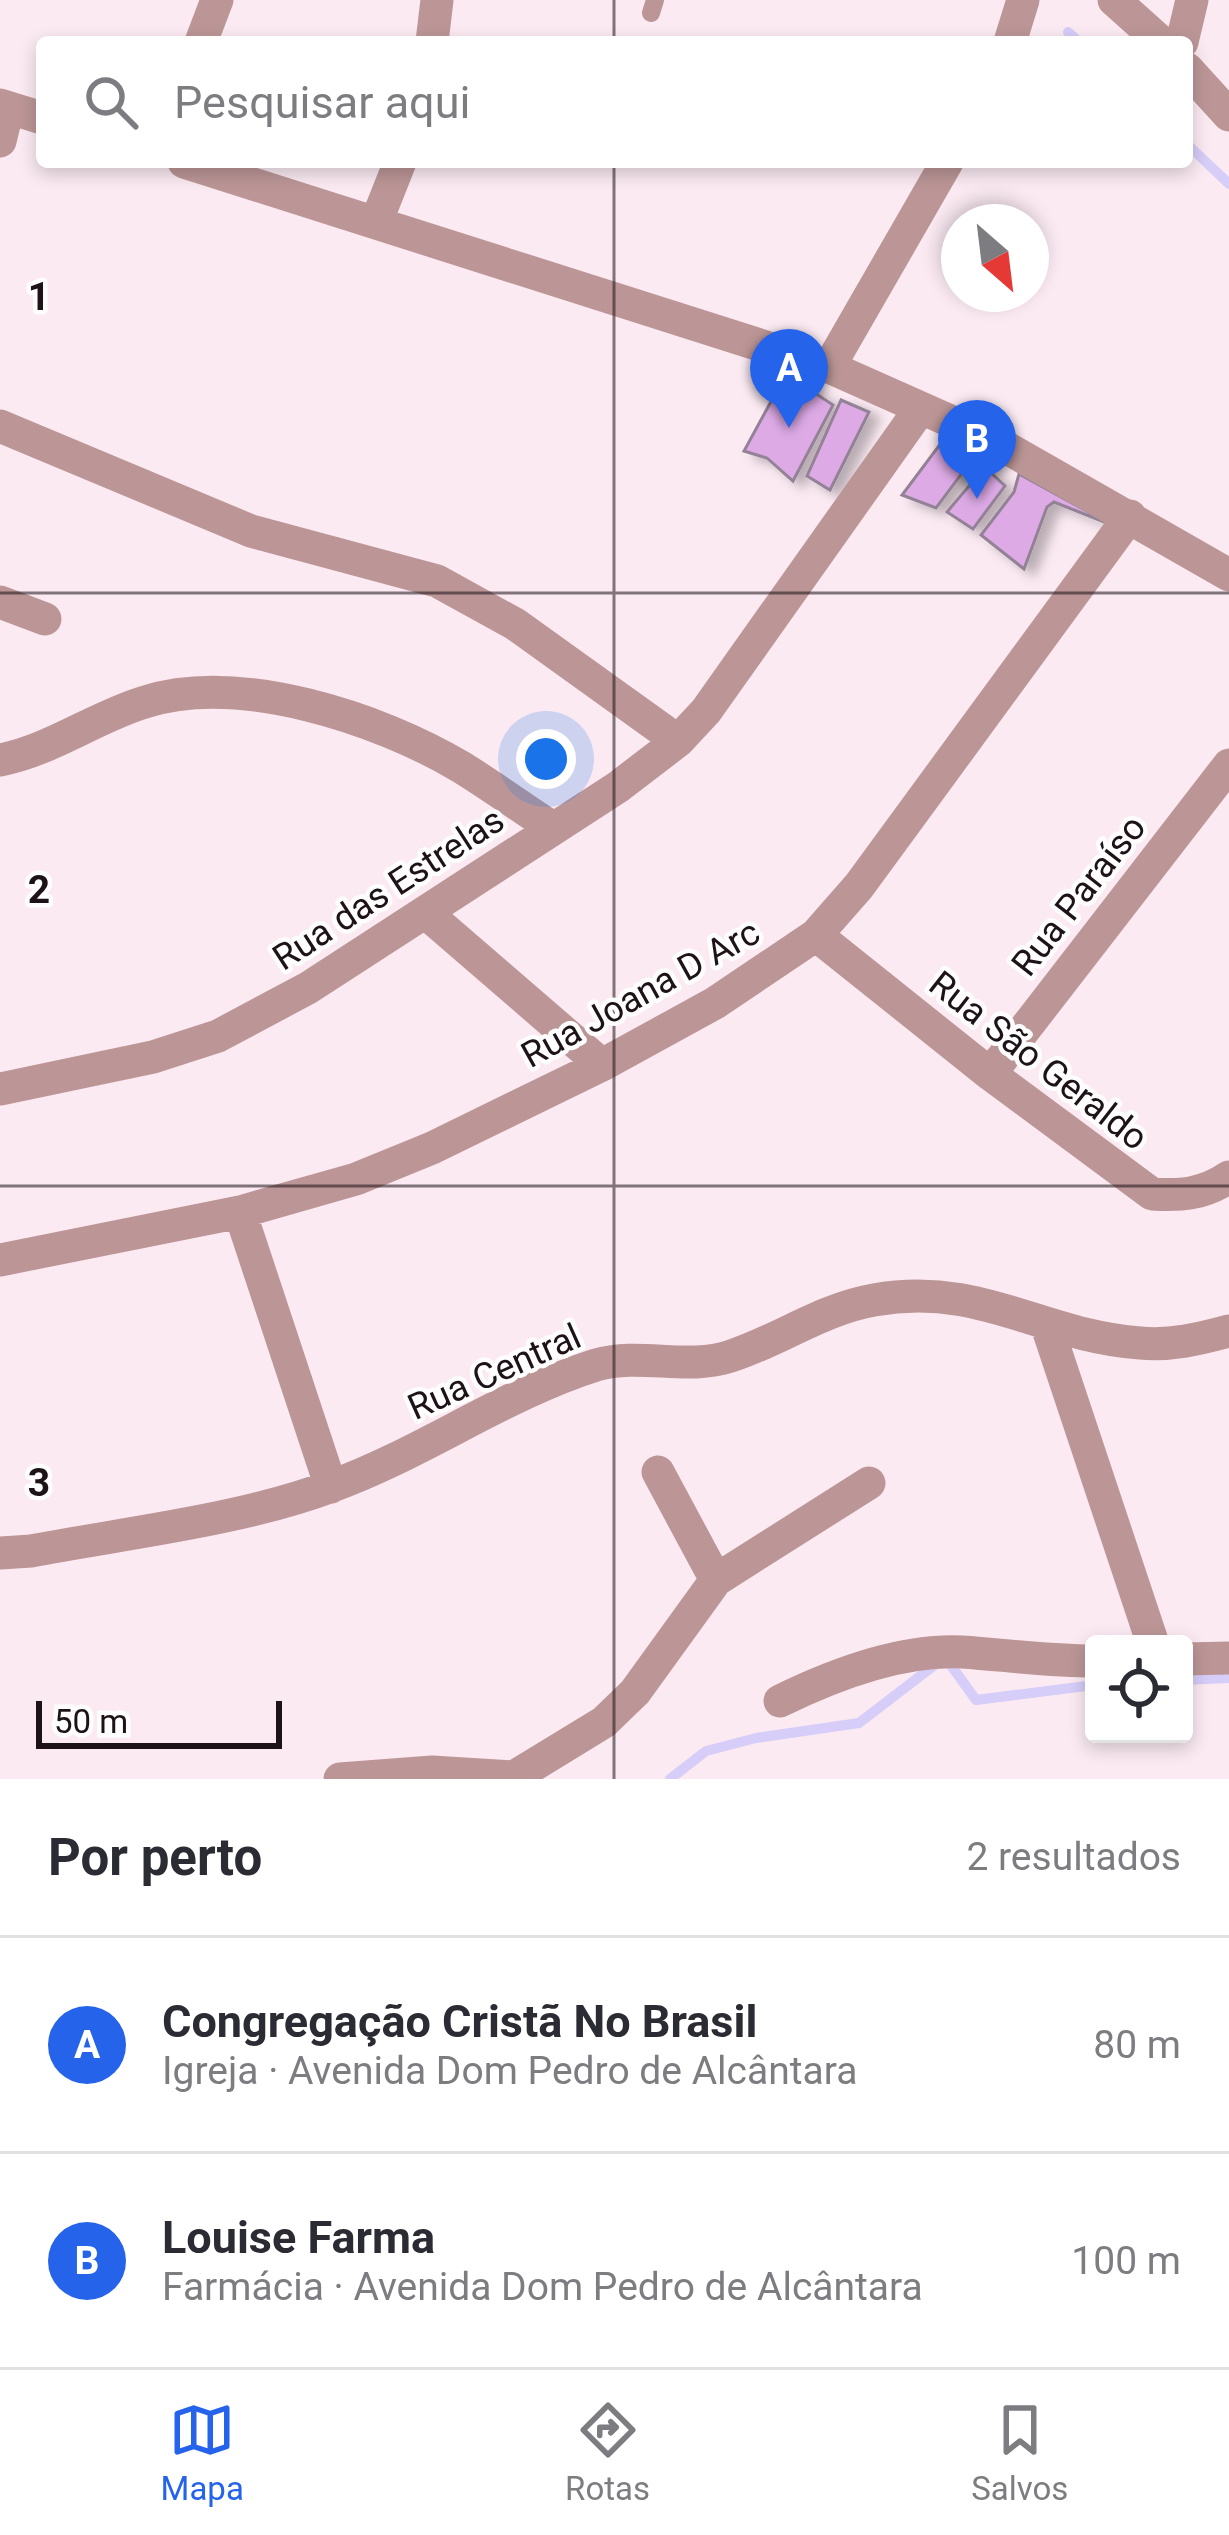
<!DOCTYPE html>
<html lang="pt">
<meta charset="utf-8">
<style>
body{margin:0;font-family:Roboto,sans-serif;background:#f2f2f3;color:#2b2b33}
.controls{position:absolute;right:36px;bottom:36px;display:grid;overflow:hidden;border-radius:12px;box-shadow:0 6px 18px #0003}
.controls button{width:108px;height:108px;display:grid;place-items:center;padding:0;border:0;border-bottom:3px solid #e1e1e2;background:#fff;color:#2b2b33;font:60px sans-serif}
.compass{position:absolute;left:941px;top:204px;width:108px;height:108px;border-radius:50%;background:#fff;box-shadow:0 6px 18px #0003;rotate:152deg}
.scale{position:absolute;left:36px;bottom:30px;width:246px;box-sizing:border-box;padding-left:12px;border:6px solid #1c1217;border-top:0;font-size:33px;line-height:42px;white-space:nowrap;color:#1c1217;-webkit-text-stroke:9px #fdfdfd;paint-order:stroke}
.you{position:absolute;left:546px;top:759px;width:42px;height:42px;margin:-30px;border:9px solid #fff;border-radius:50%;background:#1a73e8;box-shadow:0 0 0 18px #1a73e833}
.badge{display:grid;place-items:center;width:78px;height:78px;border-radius:50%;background:#2563eb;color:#fff;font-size:39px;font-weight:700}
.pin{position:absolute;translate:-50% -99px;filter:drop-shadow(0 3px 6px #0008)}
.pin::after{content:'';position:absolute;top:63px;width:42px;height:36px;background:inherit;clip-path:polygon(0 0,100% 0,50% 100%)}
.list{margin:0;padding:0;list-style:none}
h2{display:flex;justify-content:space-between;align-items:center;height:156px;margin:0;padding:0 48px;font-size:51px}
h2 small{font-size:39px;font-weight:400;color:#7c7c81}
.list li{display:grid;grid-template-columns:78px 1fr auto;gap:36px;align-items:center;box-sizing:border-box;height:216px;padding:0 48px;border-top:3px solid #e1e1e2}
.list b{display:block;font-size:45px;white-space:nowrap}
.list p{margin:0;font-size:39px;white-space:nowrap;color:#7c7c81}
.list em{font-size:39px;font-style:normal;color:#7c7c81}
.icon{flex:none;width:66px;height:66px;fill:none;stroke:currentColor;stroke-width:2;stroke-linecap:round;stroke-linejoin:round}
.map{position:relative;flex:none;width:1229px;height:1779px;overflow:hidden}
.search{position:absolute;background:#fff;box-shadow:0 6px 18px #0003;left:36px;right:36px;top:36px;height:132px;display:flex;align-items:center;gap:30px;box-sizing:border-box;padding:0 42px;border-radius:12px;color:#7c7c81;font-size:45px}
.sheet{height:588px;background:#fff}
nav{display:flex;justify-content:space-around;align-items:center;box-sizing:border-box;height:168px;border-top:3px solid #e1e1e2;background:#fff;font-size:33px;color:#7c7c81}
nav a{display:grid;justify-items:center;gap:6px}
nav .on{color:#2563eb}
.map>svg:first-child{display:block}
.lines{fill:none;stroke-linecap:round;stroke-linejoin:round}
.stream{stroke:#d6cdf8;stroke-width:10}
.building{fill:#ddaae6;stroke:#938296;stroke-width:3;filter:url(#shadow)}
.service{stroke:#bc9697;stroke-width:18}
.minor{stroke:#bc9697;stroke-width:33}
.tertiary{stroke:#bc9697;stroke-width:33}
.grid{fill:none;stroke:#1c1217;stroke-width:3;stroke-opacity:0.55}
.labels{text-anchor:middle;stroke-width:9;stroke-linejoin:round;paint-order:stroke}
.street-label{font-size:36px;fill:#1c1217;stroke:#fdfdfd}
.grid-label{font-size:39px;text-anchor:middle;font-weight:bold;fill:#1c1217;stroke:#fdfdfd;stroke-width:9;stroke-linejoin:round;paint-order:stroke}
</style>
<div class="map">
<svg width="1229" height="1779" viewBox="0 0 1229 1779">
<defs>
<filter id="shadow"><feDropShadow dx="10" dy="6" stdDeviation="6" flood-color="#0004"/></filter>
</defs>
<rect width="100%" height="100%" fill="#fbeaf2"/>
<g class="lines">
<!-- stream -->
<path class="stream" d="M1068 32 1079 42
M1187 144 1229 184
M1184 1680 1229 1678
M670 1779 706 1751 756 1738 859 1723 945 1657 976 1700 1094 1685"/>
</g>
<!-- building -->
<path class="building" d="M786 374 833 405 793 481 767 458 744 451Z
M841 400 869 412 830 490 807 476Z
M941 443 975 456 936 508 902 495Z
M985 467 1005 486 973 529 947 512Z
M1019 474 1112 525 1054 502 1047 507 1024 569 981 535 1014 492Z"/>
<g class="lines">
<!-- service -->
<path class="service" d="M651 13 655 0"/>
<!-- minor -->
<path class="minor" d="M1114 0 1161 42
M201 42 217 0
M432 42 437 0
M1182 42 1192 0
M1187 69 1229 115
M0 105 42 118
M0 141 8 108
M184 162 829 367
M377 220 400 162
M0 426 251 531 437 581 515 624 678 741
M0 602 45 619
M0 760C52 750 95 717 145 702 239 672 379 718 461 767 492 786 522 808 553 828
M426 913 602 1065
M816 935 990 1074 1152 1194C1181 1196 1204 1194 1229 1177
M990 1074 1229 765
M0 1089 153 1057 218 1036 308 988 618 787 678 741 706 711 920 409
M240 1212 331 1487
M0 1260 240 1212 356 1179 432 1148 602 1065 715 1003 816 935 859 886 1130 516
M1046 1323 1153 1644
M0 1553 31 1551C126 1533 242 1520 332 1486 423 1453 504 1394 596 1365 641 1352 687 1371 731 1356 780 1340 822 1309 874 1300 981 1281 1041 1336 1140 1343 1170 1346 1200 1339 1229 1331
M716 1580 869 1483
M1184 1659 1229 1658
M780 1701C833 1675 902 1649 962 1652 1006 1655 1049 1661 1094 1661
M514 1777 604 1722 635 1692 716 1580 658 1472
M340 1779 432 1772 514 1777"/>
<!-- tertiary -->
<path class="tertiary" d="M1010 42 1023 0
M947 162 829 367 993 440 1229 575"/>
</g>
<!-- grid -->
<path class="grid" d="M614 0V42M614 162V1779M0 593H1229M0 1186H1229"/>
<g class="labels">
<!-- street labels -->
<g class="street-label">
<text transform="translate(388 888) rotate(-33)" y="13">Rua das Estrelas</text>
<text transform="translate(1078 895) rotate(-52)" y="13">Rua Paraíso</text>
<text transform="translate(640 993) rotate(-29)" y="13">Rua Joana D Arc</text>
<text transform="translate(1039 1060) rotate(38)" y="13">Rua São Geraldo</text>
<text transform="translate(494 1371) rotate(-24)" y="13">Rua Central</text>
</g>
</g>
<g class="grid-label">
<text x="39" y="310">1</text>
<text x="39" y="903">2</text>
<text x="39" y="1496">3</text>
</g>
</svg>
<div class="controls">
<button><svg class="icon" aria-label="locate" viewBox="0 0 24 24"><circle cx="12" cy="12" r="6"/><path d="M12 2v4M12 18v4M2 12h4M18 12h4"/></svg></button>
</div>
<svg class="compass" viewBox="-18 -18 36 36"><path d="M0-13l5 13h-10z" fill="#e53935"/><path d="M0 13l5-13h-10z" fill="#7c7c81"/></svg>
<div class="scale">50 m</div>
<div class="you"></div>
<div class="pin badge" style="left:789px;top:428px">A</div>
<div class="pin badge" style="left:977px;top:499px">B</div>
<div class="search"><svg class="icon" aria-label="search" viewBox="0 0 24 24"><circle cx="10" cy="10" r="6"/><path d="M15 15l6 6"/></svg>Pesquisar aqui</div>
</div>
<section class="sheet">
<h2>Por perto<small>2 resultados</small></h2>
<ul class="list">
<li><span class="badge">A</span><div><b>Congregação Cristã No Brasil</b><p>Igreja · Avenida Dom Pedro de Alcântara</p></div><em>80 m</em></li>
<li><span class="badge">B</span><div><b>Louise Farma</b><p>Farmácia · Avenida Dom Pedro de Alcântara</p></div><em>100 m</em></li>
</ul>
</section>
<nav>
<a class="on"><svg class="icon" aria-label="map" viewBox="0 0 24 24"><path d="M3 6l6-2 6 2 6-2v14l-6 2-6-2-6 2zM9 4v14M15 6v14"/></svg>Mapa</a>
<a><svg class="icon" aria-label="directions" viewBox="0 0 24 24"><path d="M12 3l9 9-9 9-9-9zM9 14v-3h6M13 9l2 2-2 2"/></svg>Rotas</a>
<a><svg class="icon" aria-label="saved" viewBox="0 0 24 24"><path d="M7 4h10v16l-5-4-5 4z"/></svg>Salvos</a>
</nav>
